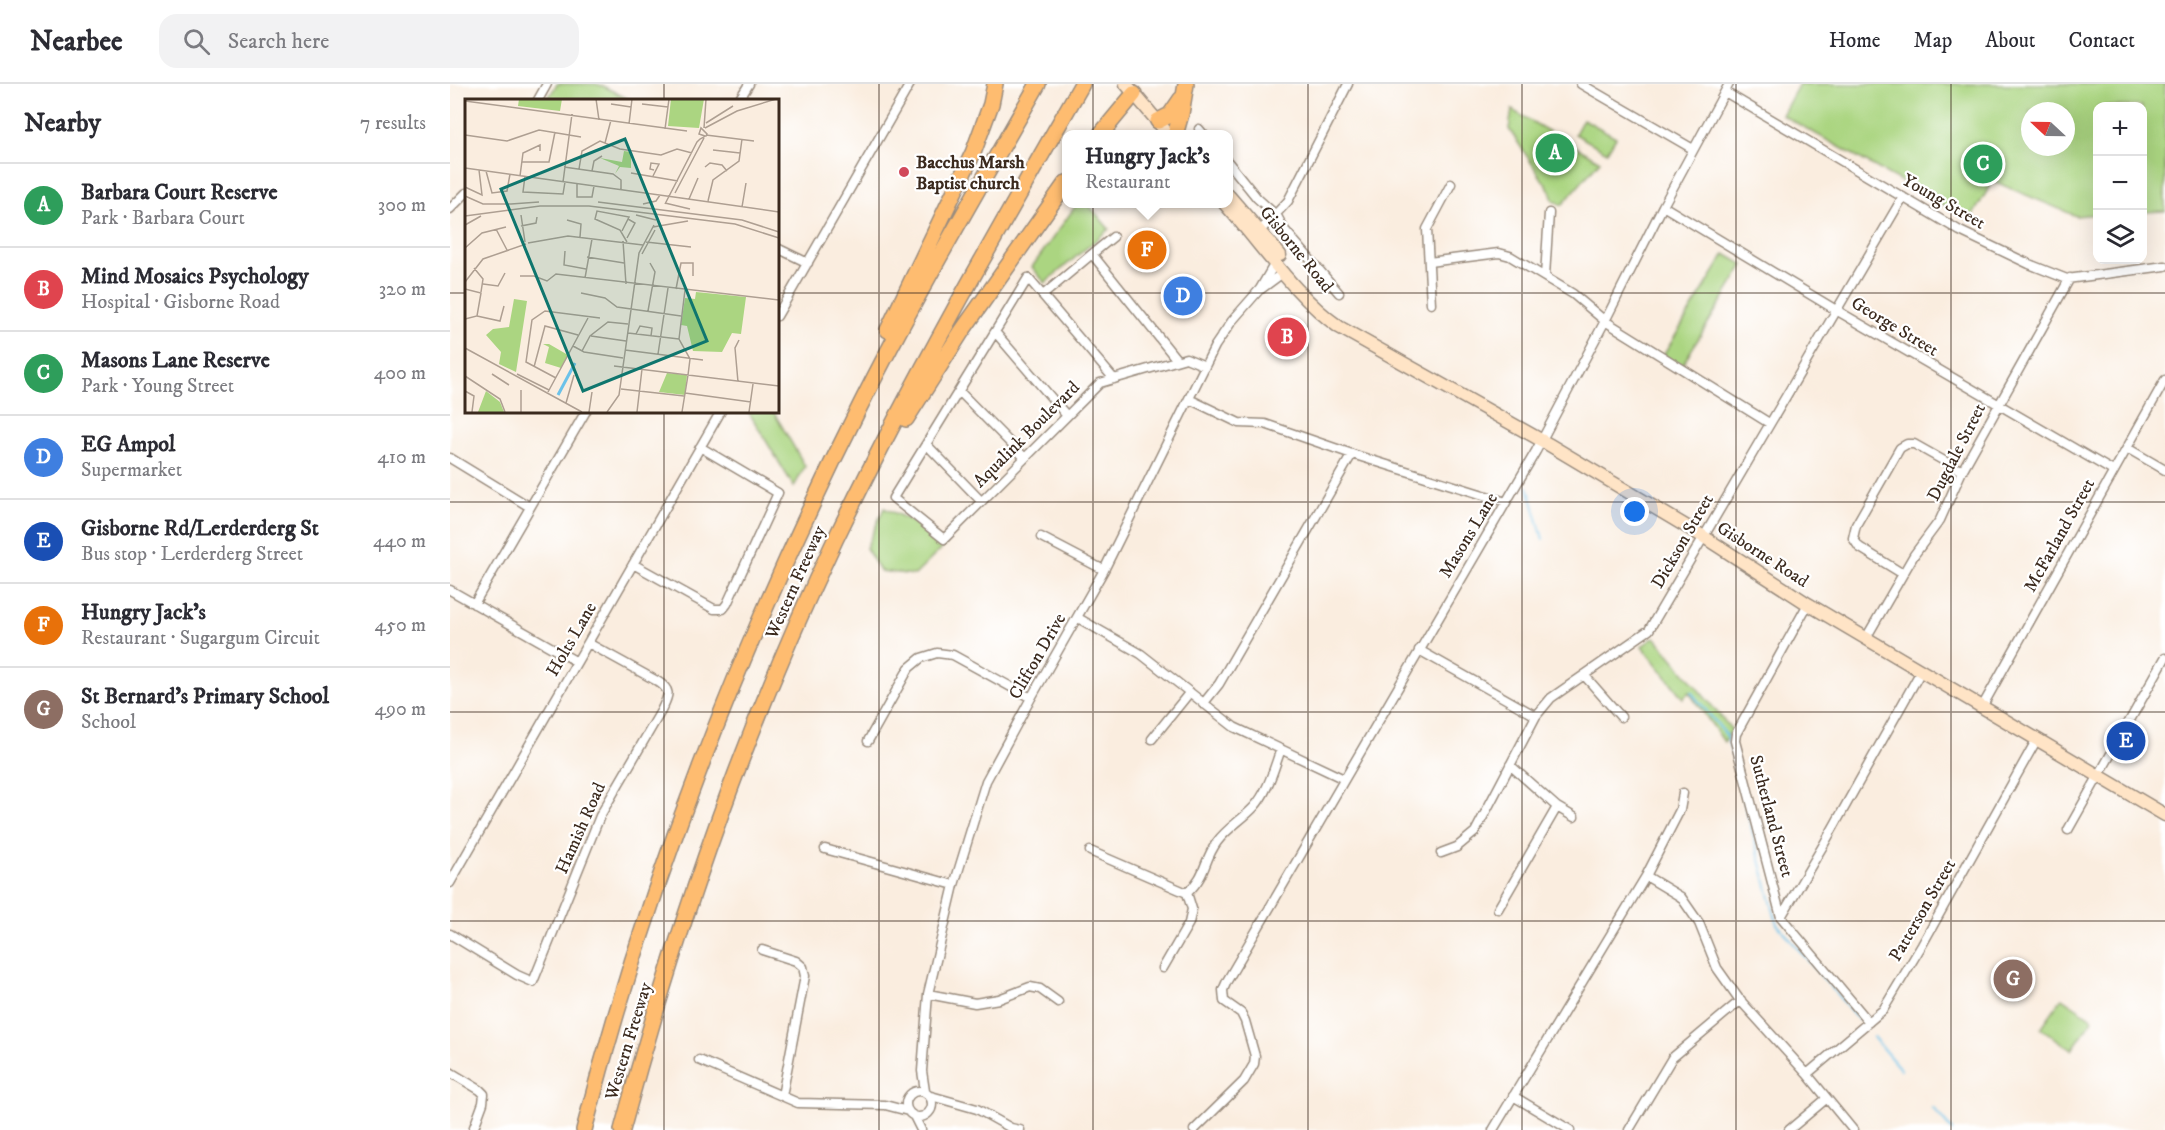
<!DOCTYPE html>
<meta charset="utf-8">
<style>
body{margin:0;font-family:"IM FELL DW Pica",serif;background:#f2f2f3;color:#2b2b33}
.controls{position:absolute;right:18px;top:18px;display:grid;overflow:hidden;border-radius:12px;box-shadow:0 6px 24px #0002}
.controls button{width:54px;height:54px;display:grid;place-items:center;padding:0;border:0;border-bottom:2px solid #e1e1e2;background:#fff;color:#2b2b33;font:30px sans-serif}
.compass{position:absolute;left:1571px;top:18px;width:54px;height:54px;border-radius:50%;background:#fff;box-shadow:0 6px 24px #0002;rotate:292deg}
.you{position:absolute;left:1185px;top:428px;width:21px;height:21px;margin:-15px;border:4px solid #fff;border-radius:50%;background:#1a73e8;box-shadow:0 0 0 9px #1a73e833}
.badge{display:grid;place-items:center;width:39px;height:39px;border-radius:50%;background:#0f766e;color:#fff;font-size:20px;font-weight:700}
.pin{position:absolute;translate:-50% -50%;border:3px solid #fff;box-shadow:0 2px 6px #0006}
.popup{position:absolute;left:612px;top:46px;width:171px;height:78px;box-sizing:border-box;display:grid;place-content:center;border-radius:12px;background:#fff;filter:drop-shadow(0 2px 4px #0005);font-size:20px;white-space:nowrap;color:#7c7c81}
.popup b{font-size:22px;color:#2b2b33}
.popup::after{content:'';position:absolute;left:50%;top:100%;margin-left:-12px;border:12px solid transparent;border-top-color:#fff}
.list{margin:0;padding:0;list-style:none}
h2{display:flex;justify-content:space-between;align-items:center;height:78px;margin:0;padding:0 24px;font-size:26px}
h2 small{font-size:20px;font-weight:400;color:#7c7c81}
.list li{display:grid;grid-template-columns:39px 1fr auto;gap:18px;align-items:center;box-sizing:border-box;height:84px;padding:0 24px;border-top:2px solid #e1e1e2}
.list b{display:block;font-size:22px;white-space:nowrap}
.list p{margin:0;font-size:20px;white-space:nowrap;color:#7c7c81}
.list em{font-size:20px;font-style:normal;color:#7c7c81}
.icon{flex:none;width:33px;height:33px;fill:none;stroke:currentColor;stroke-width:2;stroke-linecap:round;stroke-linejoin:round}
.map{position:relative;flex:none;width:1715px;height:1046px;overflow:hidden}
header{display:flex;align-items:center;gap:36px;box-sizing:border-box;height:84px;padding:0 30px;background:#fff;border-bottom:2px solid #e1e1e2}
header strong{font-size:28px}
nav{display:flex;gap:33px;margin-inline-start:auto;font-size:21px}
.search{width:420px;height:54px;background:#f2f2f3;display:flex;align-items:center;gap:15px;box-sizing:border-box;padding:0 21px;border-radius:18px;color:#7c7c81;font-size:22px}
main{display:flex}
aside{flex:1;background:#fff}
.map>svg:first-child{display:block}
.green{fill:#abd581;stroke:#738050;stroke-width:1.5;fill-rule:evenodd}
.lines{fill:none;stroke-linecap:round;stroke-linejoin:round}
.stream{stroke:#6cc2e9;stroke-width:2}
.minor-casing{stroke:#9a8c7e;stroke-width:11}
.secondary-casing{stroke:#9a8c7e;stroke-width:15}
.motorway-casing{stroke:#9a8c7e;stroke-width:18}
.minor{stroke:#fff;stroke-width:8}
.secondary{stroke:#ffe4c6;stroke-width:12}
.motorway{stroke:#febc70;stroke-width:15}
.grid{fill:none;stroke:#3b2a1e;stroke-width:1.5;stroke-opacity:0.55}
.poi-dot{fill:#d1495b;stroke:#fff;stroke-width:2}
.labels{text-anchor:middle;stroke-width:4.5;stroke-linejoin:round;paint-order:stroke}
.poi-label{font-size:18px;font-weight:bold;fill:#3b2a1e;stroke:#fff;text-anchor:start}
.street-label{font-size:18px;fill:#3b2a1e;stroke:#fff}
.inset-river{fill:none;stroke:#6cc2e9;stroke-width:3}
.inset-road{fill:none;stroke:#ae9f92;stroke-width:1.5}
.view{fill:#0f766e;fill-opacity:0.15;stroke:#0f766e;stroke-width:3}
.inset-edge{fill:none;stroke:#3b2a1e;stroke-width:3}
</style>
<header>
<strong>Nearbee</strong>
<div class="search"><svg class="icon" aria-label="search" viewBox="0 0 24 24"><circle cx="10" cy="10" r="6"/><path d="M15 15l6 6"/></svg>Search here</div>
<nav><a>Home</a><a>Map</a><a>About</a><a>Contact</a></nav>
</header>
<main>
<aside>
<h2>Nearby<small>7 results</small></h2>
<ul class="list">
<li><span class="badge" style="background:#2e9e5b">A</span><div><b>Barbara Court Reserve</b><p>Park · Barbara Court</p></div><em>300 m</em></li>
<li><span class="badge" style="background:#e0444e">B</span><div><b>Mind Mosaics Psychology</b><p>Hospital · Gisborne Road</p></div><em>320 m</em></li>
<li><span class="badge" style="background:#2e9e5b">C</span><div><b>Masons Lane Reserve</b><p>Park · Young Street</p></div><em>400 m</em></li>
<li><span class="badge" style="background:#3f7fe0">D</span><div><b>EG Ampol</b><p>Supermarket</p></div><em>410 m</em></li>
<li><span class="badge" style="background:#1a4fb4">E</span><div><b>Gisborne Rd/Lerderderg St</b><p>Bus stop · Lerderderg Street</p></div><em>440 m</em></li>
<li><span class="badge" style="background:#e8710a">F</span><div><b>Hungry Jack's</b><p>Restaurant · Sugargum Circuit</p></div><em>450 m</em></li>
<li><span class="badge" style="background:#8d6e63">G</span><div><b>St Bernard's Primary School</b><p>School</p></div><em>490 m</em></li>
</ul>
</aside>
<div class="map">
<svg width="1715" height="1046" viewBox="0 0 1715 1046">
<rect width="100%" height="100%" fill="#fff"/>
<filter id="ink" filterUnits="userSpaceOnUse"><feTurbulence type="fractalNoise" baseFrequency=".0167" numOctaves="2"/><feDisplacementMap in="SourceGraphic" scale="12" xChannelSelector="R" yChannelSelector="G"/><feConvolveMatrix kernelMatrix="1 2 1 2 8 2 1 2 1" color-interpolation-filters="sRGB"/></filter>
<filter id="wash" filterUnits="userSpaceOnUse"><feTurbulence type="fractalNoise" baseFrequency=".008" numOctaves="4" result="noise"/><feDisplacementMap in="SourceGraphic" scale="24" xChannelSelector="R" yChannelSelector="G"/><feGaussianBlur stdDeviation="1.35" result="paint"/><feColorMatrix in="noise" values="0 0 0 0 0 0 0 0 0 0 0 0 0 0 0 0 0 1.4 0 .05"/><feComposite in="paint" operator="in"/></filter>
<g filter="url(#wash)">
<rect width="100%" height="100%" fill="#faeddf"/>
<!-- green -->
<path class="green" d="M107 0H145L153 2 180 16H97Z
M1349 0H1715V127L1693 128 1692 22H1648L1647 130 1626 132 1543 97 1520 136 1332 31ZM1580 27H1616V63H1580Z
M1062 26 1150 77 1112 121 1103 116 1100 107 1059 45Z
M1133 35 1166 53 1157 68 1125 50Z
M627 120H638L659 145 595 199 582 183Z
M1275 170 1294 181 1231 283 1213 272Z
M298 327H323L355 382 344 403Z
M434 424 462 437 495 461 465 491 430 487 416 464Z
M1205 553 1282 646 1274 658 1239 608 1233 614 1192 562Z
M1612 914 1643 935 1622 966 1591 944Z"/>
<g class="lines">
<!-- stream -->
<path class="stream" d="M1078 403 1093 455
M1241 608 1277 652 1327 840 1409 936
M1423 953 1451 986
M1483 1024 1502 1046"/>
</g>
</g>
<g filter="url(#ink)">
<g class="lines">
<defs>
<path id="minor" d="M1131 0 1243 65
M1275 8 1510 147 1579 180 1617 195 1715 182
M88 16 97 0
M289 16 299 0
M749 45 754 51
M778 78 807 114 827 132 834 145 889 209
M1213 122 1386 226 1663 387
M0 125 16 109
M810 147 838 117 898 0
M327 164 358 179
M642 170 663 153
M979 178 1049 169 1060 172 1123 210 1155 237 1319 339
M1095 192 1099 129
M811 205 834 188
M593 211 642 170 727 276
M981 220 977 145 1001 100
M327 232 460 0
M545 248 617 332
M664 295 578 194 443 414 494 455 650 299 736 274 755 282
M509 307 575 374
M739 315 789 339 815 340 902 370 1056 418
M476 360 531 417
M1677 364 1715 386
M0 374 80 423
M591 453 654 486
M183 480 264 525H273L277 520 328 409 250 363
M1453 490 1409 463 1403 454 1406 441 1450 364 1457 360H1464L1512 387
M0 506 127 578
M24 520 136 327
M1358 520 1286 650 1285 657 1331 833 1419 938
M628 534 691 570 784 643 894 695
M1416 554 1464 471 1490 436 1512 387 1620 194
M969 566 1086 632
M1134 591 1171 633
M753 620 769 600 902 370
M1532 623 1715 296
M702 655 740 608
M418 657 459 584 471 574 487 569 503 571 581 614
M1060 681 1107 723 1124 733
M1618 746 1715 574
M375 765 504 801
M640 767 737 809C757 791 753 777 767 758 777 744 792 736 804 723 818 708 824 684 831 665
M991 769 1007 763 1025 748 1086 632 1101 614 1199 546 1453 113
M1196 792 1231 813 1249 839 1267 884 1289 915 1357 990 1403 1046
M0 799 271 327
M1048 825 1107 723
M1331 833 1374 760 1471 587
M0 850 67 891 83 898 150 732 211 627C218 612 223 607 207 597L138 559
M312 866 346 877 353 883 355 892 332 1012
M713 884 739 839 742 825 737 809
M478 910 525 919 549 915 580 903 590 905 608 918
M249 976 348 1019 435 1021 458 1027
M0 988 30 1006 34 1010 33 1019 23 1046
M1357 990 1433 926 1472 861 1587 655
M456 1020a13 13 0 1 1 26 0a13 13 0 1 1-26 0Z
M475 1007 472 987 478 910 504 801 536 697 581 614 654 486 765 262 782 237 810 205 825 179
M481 1012 527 1025 561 1044 570 1046
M1063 1012 1120 1046
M464 1032 471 1046
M744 1046 794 997 804 980 805 972 795 937 791 929 774 917 773 906 777 897 1086 367 1155 237 1213 122 1279 0
M1043 1046 1196 792 1230 726 1233 709
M1179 1046 1222 974 1291 916
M1339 1046 1376 1015"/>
<path id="secondary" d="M676 0 719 51
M778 111 830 171
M775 120C811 160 845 212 889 243L1098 360 1254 453 1358 520 1715 731"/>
<path id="motorway" d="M708 37 720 31 731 15
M650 51 684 10
M725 51 731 30 736 0
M438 246 523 69 541 20 545 0
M456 335 512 247 616 99
M134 1046C198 797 295 551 410 322 465 212 527 107 588 0
M172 1046C226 844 295 645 385 456 460 300 546 150 632 0"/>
</defs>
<!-- minor casing -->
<use href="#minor" class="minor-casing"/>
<!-- secondary casing -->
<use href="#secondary" class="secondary-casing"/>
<!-- motorway casing -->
<use href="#motorway" class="motorway-casing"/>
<!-- minor -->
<use href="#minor" class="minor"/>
<!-- secondary -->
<use href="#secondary" class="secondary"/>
<!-- motorway -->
<use href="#motorway" class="motorway"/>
</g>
</g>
<!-- grid -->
<path class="grid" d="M214 0V16M429 0V1046M643 0V1046M858 0V1046M1072 0V1046M1286 0V1046M1501 0V1046M0 209H16M327 209H1715M214 327V1046M0 418H1715M0 628H1715M0 837H1715"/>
<!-- markers -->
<circle class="poi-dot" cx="454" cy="88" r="6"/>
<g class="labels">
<!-- poi labels -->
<g class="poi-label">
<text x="466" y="84">Bacchus Marsh<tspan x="466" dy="21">Baptist church</tspan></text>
</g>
<!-- street labels -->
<g class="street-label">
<text transform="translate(1494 117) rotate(30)" y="6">Young Street</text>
<text transform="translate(847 165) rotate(51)" y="6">Gisborne Road</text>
<text transform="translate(1445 242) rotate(31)" y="6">George Street</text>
<text transform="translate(576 350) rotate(-45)" y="6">Aqualink Boulevard</text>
<text transform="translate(1506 368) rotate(-63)" y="6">Dugdale Street</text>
<text transform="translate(1018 451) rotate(-59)" y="6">Masons Lane</text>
<text transform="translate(1609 451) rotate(-61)" y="6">McFarland Street</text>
<text transform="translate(1232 457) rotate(-60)" y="6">Dickson Street</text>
<text transform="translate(1313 470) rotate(33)" y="6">Gisborne Road</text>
<text transform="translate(345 498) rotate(-66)" y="6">Western Freeway</text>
<text transform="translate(121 555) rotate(-60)" y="6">Holts Lane</text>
<text transform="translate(587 572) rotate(-60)" y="6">Clifton Drive</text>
<text transform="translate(1322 732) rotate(75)" y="6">Sutherland Street</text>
<text transform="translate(130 744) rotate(-66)" y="6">Hamish Road</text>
<text transform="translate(1472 826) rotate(-60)" y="6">Patterson Street</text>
<text transform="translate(178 957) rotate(-73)" y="6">Western Freeway</text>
</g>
</g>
<!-- overview -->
<g transform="translate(15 15)">
<rect width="314" height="314" fill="#faeddf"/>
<path d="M54 0H97L95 12 53 7ZM206 0H239L234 29 203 27ZM159 52 166 53V69L155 68 150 75 154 67 135 59 157 63ZM231 193 281 198 276 235 267 234 257 253 228 252 222 227 216 226 220 199 230 200ZM49 200 62 202 51 273 34 265 36 253 21 236 28 230 44 228ZM84 245 103 256 96 269 80 264 84 248 78 245ZM202 274 222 276 220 296 194 293ZM21 292 35 303 39 313H13Z" fill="#abd581"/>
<path class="inset-river" d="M93 296 110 264"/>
<path class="inset-road" d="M131 0 134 21M0 2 222 32M146 5 166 8M177 5 203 8M241 24 268 7M164 25 167 0M239 29 241 0M240 29 272 12 311 0M200 30 204 0M0 36 42 42 74 31 116 38M241 36 289 42M140 44 146 21M248 51 275 54M57 63H84L90 33M99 68 148 75 156 81V90M240 68 245 64 257 66 262 72M0 69 216 99M114 70 117 52 135 42 155 50 196 56 212 50 227 54M21 72 27 94 42 92 45 75M127 72 129 62 137 57M166 74 213 82M55 77 58 54 75 46V52M60 77 58 93 98 95 100 83M188 77 194 65 186 64 185 70 189 71M98 83 107 15M112 85V98H127L129 87M0 88 17 96 14 71M210 94 239 39M0 97 18 105H51M216 99 314 113M224 100 233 79M243 102 248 81 274 62 277 40M133 103 277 121 314 133M200 104 225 110M46 105 74 103M178 105 191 102 195 96M200 105 232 43 235 40 239 38 240 37H241L242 35 236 29 234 35 240 37M277 108 281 84M56 116 60 143M171 116 191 121M0 117 75 107H124L270 125 314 139M102 121 116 125 115 138M0 126 16 117M56 127 71 124 72 118M188 128 223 122M31 130 42 151M157 132 164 118 132 112 130 120 155 131 162 143M162 139 170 124 163 120M158 142 161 185M181 143 226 148M63 144 103 137 178 146M0 149 17 134 41 128M100 152 99 166 121 170M177 155 190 131M122 158 159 164M9 169 18 180 16 193M55 177H69L82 182 91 175 314 201M120 179 127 140M0 183 18 160 61 145M18 185 33 187 40 174M0 190 16 194 12 217 0 220M211 190 216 164H228V177M220 191 214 240 225 260 223 276M116 194 140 199 152 208 216 217M183 212 190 173 185 164M12 217 35 222 39 207M163 234 214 240M171 235 175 227 187 229 186 237M126 237 161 242M108 247 119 253 158 259M0 249 117 313M160 251 238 261M117 252 125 237 143 223 163 225M193 255 203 189M149 267 314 287M69 268 80 227 113 236M27 275 44 286M52 275 84 291M0 277 35 300 40 313M91 279 61 263 67 221 80 212 135 219M273 283 270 249 274 241M156 290 219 297M0 292 9 297 7 313M83 293 123 219M220 294 286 303M101 304 109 276M56 313V291M124 313 127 293M142 313 154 296 174 154 189 126M172 313 177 270M217 313 223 276M284 313 288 285"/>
<path class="view" d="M160 40 242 242 118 292 36 90Z"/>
<rect width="314" height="314" class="inset-edge"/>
</g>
</svg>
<div class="controls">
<button>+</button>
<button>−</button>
<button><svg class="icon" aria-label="layers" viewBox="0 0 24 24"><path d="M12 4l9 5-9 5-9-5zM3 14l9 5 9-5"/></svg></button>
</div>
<svg class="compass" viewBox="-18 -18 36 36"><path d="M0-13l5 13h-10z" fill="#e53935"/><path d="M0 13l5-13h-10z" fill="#7c7c81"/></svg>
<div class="you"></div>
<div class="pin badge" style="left:1105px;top:69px;background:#2e9e5b">A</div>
<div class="pin badge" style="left:837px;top:253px;background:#e0444e">B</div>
<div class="pin badge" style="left:1533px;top:80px;background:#2e9e5b">C</div>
<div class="pin badge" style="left:733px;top:212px;background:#3f7fe0">D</div>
<div class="pin badge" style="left:1676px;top:657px;background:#1a4fb4">E</div>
<div class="pin badge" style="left:697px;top:166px;background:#e8710a">F</div>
<div class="popup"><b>Hungry Jack's</b>Restaurant</div>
<div class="pin badge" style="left:1563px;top:895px;background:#8d6e63">G</div>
</div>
</main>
